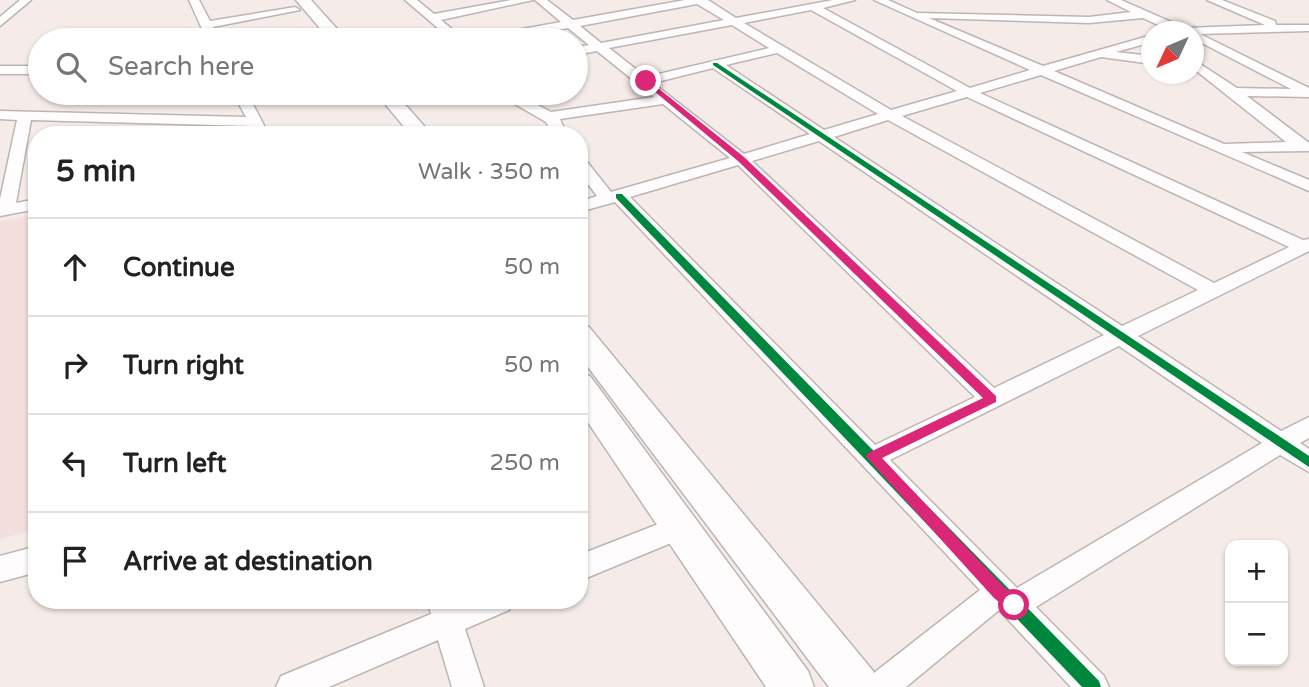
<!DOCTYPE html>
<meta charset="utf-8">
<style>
body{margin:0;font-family:"Varela Round",sans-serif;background:#f6f6f6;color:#222}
.controls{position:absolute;right:21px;bottom:21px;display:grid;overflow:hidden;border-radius:14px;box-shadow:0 2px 5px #0004}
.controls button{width:63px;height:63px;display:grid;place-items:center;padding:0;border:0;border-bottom:2px solid #e0e0e0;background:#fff;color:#222;font:35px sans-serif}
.compass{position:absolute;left:1141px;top:21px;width:63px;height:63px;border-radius:50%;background:#fff;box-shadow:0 2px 5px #0004;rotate:226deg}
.stop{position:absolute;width:21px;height:21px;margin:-16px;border:5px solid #db2777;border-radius:50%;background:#fff}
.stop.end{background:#db2777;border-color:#fff;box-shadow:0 2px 7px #0008}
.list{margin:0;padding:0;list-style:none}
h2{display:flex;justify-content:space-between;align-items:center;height:91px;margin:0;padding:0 28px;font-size:30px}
h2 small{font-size:23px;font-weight:400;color:#767676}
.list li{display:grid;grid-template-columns:46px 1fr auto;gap:21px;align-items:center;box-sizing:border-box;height:98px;padding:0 28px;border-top:2px solid #e0e0e0}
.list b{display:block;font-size:26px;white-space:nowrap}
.list em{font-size:23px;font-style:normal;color:#767676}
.icon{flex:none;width:38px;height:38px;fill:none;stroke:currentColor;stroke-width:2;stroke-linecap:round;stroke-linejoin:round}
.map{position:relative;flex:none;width:1309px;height:687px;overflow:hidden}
.search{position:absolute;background:#fff;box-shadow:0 2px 5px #0004;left:28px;top:28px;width:560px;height:77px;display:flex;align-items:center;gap:18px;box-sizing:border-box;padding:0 24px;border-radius:38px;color:#767676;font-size:26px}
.panel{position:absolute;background:#fff;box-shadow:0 2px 5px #0004;left:28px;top:126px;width:560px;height:483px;border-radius:28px}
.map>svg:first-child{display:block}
.education{fill:#f3e0de}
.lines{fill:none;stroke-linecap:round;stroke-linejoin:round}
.minor-casing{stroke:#bdb5b1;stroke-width:3}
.secondary-casing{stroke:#bdb5b1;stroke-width:3}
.minor{fill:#fefcfc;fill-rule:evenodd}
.secondary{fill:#fefcfc;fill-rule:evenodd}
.cycleway-casing{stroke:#fbfbfb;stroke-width:5}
.cycleway{fill:#00873e;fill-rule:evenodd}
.route{fill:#db2777}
</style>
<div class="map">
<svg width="1309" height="687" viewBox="0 0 1309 687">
<rect width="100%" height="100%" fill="#f5ece9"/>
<!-- education -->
<path class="education" d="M37 214V529L0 539V221Z"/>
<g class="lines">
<defs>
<path id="minor" d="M20 0H31L0 26V17Z
M189 0H199L210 21 295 7 300 10 213 27 219 40H207Z
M405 0H417L434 14 511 0H533L441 20 465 40H452Z
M535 0H547L573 20 685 0H708L736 18 833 0H855L823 8 970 88 1030 70 874 0H888L917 13 1089 17 1131 12 1107 0H1121L1185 28 1265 25 1207 0H1222L1275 21 1276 25H1309V31L1200 34 1309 88V97L1247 96 1309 143V151L1242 152 1309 180V191L1041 75 980 93 1303 240 1309 239V251L1138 336 1281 431 1309 417V438L1300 443 1309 449V472L1280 455 1036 607 1104 676 1109 687H1071L999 610 906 687H865L870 676 980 590 615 202 579 212V202L597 196 579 172V156L584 158 611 192 730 158 663 104 560 119 567 135H553L546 122 501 96 499 93H515L551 112 654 97 597 51 576 55V47L589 45 568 28 501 40H477L483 36 561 22ZM697 4 724 20 601 43 580 26ZM811 10 957 91 891 110 744 23ZM929 18 1089 23 1143 18 1173 32H1194V39L1291 89 1237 88 1194 60V69L1286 142 1224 144 1054 71 1101 57 1152 64V56L1116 52 1152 42V35L1043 66ZM732 25 769 48 646 77 609 48ZM777 53 878 114 824 130 726 65ZM713 68 810 134 744 154 653 83ZM967 97 1289 247 1214 283 902 116ZM888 120 1198 290 1122 326 834 137ZM819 141 1104 335 994 388 752 161ZM738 165 975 397 875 445 630 197ZM1119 346 1262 443 1017 588 890 460Z
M0 66H40V74H0Z
M233 93H247L269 135H255L250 126 31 120 16 203 37 199V209L0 216V199L17 120 0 119V111L246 117Z
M679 516 688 520 692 528 688 536 579 581V555Z
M37 546V572L0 582V556Z
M427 600H455L457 604 465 600H513L509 610 465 629 484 687H452L438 640 329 687H276L281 676 431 614Z"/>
<path id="secondary" d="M296 0H311L347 40H330Z
M376 93H395L432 135H411Z
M579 324 589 327 873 671 879 687H829L579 355Z
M579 372 590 376 808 671 814 687H766L579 409Z"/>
</defs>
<!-- minor casing -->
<use href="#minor" class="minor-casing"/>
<!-- secondary casing -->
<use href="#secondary" class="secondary-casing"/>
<!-- minor -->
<use href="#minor" class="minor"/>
<!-- secondary -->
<use href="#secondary" class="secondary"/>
<defs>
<path id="cycleway" d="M713 63H717L1309 456V467L713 65Z
M616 194H622L1099 681 1101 687H1082L616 198Z"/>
</defs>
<!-- cycleway casing -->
<use href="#cycleway" class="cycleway-casing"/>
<!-- cycleway -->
<use href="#cycleway" class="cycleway"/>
</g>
<!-- route -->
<path class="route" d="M648 80 744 157 996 396V402L882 458 1005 588 1020 599V610H1009L994 598 866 457 868 453 983 398 738 161 642 81Z"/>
</svg>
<div class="controls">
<button>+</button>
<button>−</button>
</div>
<svg class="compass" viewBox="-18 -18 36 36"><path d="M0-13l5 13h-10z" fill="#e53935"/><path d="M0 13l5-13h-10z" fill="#767676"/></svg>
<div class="stop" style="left:1014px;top:605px"></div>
<div class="stop end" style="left:646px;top:81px"></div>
<div class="search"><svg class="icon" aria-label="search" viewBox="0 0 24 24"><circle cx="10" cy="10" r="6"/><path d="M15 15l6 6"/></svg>Search here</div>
<section class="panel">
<h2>5 min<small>Walk · 350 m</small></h2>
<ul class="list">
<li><svg class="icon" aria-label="ahead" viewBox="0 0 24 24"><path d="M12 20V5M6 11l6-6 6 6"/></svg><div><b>Continue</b></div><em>50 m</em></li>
<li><svg class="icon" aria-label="right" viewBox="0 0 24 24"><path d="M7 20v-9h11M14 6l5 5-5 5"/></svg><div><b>Turn right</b></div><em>50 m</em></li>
<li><svg class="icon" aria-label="left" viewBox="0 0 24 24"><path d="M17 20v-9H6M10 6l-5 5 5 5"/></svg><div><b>Turn left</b></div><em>250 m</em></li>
<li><svg class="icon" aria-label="arrive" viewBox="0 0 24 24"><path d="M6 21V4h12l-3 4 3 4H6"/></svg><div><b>Arrive at destination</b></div></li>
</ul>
</section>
</div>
